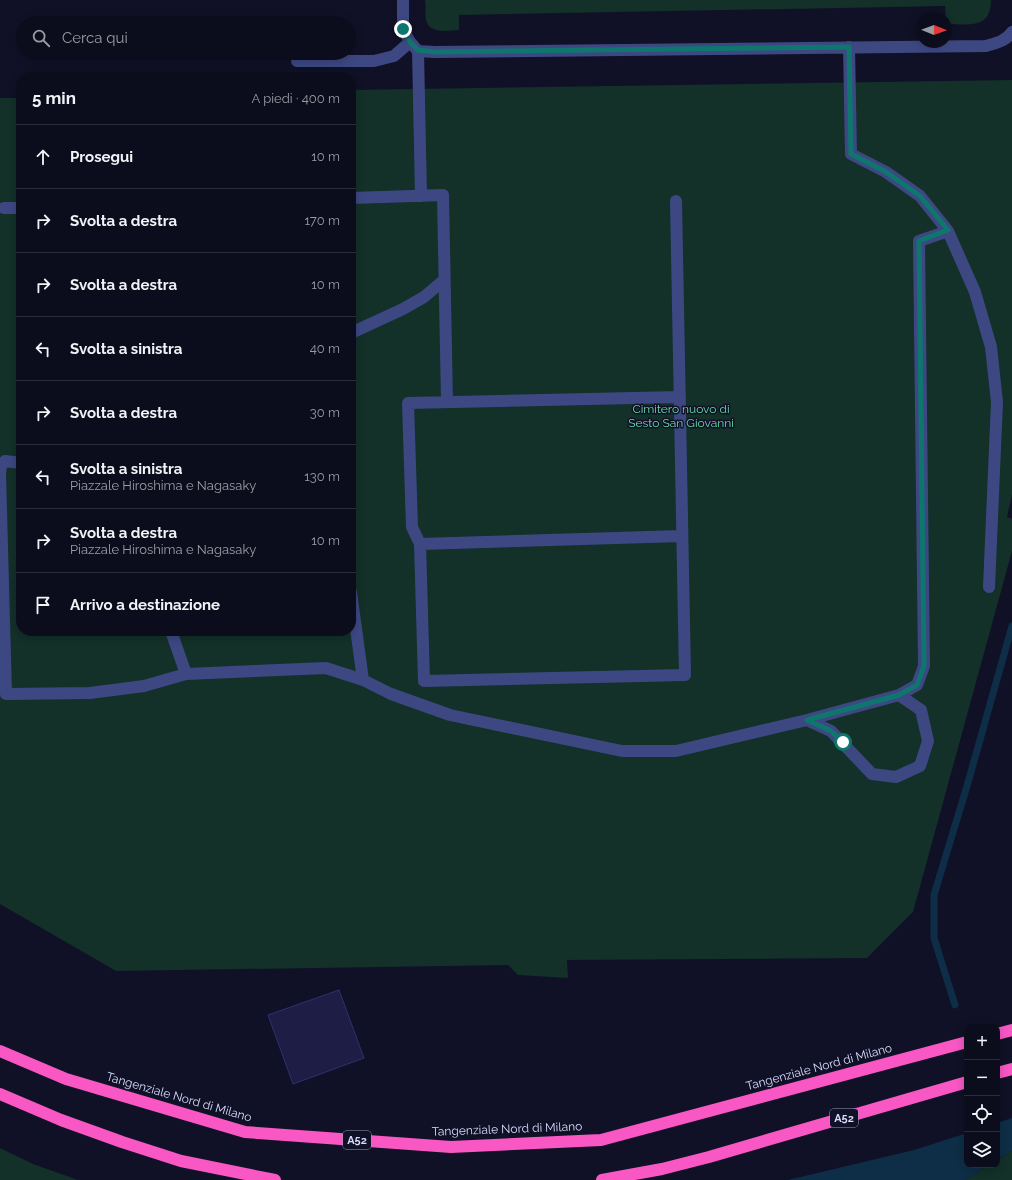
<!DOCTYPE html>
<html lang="it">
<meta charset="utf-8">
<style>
body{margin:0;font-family:Raleway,sans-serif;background:#151625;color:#f1f3f6}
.controls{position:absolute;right:12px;bottom:12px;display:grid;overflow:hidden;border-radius:8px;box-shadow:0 2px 10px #0003}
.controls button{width:36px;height:36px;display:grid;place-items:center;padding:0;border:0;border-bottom:1px solid #2c2d3b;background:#0c0d1c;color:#f1f3f6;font:20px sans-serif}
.compass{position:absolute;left:916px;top:12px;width:36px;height:36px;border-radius:50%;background:#0c0d1c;box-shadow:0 2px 10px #0003;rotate:91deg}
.stop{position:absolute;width:12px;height:12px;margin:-9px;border:3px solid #0f766e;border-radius:50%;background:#fff}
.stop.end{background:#0f766e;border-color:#fff;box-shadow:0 1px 4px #0008}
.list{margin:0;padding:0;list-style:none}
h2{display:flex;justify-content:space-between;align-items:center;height:52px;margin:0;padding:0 16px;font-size:17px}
h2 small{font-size:13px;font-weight:400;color:#9a9ca3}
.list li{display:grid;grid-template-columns:26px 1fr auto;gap:12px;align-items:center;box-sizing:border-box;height:64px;padding:0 16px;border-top:1px solid #2c2d3b}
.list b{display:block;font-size:15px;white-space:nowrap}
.list p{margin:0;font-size:13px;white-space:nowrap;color:#9a9ca3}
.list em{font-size:13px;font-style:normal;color:#9a9ca3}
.icon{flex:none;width:22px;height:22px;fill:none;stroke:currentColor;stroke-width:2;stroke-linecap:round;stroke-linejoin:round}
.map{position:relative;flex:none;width:1012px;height:1180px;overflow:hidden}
.search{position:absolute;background:#0c0d1c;box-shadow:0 2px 10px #0003;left:16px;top:16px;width:340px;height:44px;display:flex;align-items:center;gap:10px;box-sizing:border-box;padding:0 14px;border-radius:22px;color:#9a9ca3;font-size:15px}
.panel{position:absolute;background:#0c0d1c;box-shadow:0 2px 10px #0003;left:16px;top:72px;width:340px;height:564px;border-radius:16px}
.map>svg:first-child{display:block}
.green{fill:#133029}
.water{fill:#0e2e47}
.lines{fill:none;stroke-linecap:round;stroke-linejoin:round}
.stream{stroke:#0e2e47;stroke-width:7}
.building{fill:#1d1d46;stroke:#303071}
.minor{stroke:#3d4883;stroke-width:12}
.highway{stroke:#f957c4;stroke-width:12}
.route{stroke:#0f766e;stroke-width:5}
.labels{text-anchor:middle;stroke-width:3;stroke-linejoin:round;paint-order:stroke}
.shield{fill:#101126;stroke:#9b9ebc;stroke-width:1}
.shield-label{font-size:11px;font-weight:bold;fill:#d7dafd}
.park-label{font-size:12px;fill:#65dca6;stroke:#101126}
.street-label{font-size:12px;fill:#d7dafd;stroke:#101126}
</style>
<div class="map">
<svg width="1012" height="1180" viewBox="0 0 1012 1180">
<rect width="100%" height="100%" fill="#101126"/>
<!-- green -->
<path class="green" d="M425 0H991C991 30 968 24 946 24L945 6 459 15V30C448 31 429 34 426 20 425 14 426 6 425 0Z
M1012 80V495L1007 517 1012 519V551L913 912 867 958 567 960 568 978 518 975 508 965 116 971 0 904V98H21V631H351V90Z
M0 1148 33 1164 78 1180H0Z
M1012 1151V1180H965L989 1165H997V1160Z"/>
<!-- water -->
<path class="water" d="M1012 1118V1151L997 1160V1123Z
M967 1133V1165H989L965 1180H788L914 1150Z"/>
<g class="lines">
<!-- stream -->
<path class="stream" d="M955 1005 934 938V895L967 786 1012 626"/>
</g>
<!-- building -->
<path class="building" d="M339 990 364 1058 293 1084 268 1015Z"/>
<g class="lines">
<!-- minor -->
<path class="minor" d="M403 0V29L410 42 418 51 435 52 986 46C996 43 1006 41 1012 32
M849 47 851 154 886 172 920 196 948 231 975 292 991 347 997 402 989 587
M418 51 421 196
M297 61H374L394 56 410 42
M351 198 443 195 447 402
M676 201 685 675 424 681 420 544 412 527 408 403 680 397
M4 208H21
M351 333 403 309 424 297 444 280
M21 463 5 461 1 466 0 473 6 694 90 693 144 686 186 674 326 668 363 680 391 694 450 715 622 751H676L807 720 899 695 917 685 924 666 919 241 948 231
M420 544 682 536
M351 592 363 680
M171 631 186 674
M807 720 831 731 872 774 896 777 920 766 928 741 921 710 899 695"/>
<!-- highway -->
<path class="highway" d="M997 1034 1012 1030
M0 1051 66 1079 245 1132 451 1147 601 1140 967 1042
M997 1073 1012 1069
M0 1094 61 1120 122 1142 181 1161 275 1180
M602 1180 662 1169 709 1157 967 1082"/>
</g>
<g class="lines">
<!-- route -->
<path class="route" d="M403 29 410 42 418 50 435 52 849 47 851 154 886 172 920 196 948 230 919 241 924 666 917 685 899 695 807 720 831 731 843 742"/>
</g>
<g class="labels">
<!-- shield labels -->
<g class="shield">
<rect x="830" y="1109" width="28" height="18" rx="3"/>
<rect x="343" y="1131" width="28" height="18" rx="3"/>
</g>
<g class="shield-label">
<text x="844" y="1122">A52</text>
<text x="357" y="1144">A52</text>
</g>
<!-- park labels -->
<g class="park-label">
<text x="681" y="413">Cimitero nuovo di<tspan x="681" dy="14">Sesto San Giovanni</tspan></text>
</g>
<!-- street labels -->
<g class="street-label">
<text transform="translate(819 1067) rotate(-15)" y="4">Tangenziale Nord di Milano</text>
<text transform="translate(179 1097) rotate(16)" y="4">Tangenziale Nord di Milano</text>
<text transform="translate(507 1129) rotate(-2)" y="4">Tangenziale Nord di Milano</text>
</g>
</g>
</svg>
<div class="controls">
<button>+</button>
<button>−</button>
<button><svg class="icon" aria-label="locate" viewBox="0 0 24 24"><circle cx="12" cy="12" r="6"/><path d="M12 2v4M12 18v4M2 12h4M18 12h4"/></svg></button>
<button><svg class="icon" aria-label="layers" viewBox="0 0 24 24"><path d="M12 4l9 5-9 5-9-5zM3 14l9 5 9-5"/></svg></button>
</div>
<svg class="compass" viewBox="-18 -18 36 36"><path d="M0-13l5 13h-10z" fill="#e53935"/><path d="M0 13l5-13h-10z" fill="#9a9ca3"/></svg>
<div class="stop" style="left:843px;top:742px"></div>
<div class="stop end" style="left:403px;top:29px"></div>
<div class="search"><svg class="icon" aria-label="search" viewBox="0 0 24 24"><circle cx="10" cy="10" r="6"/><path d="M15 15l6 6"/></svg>Cerca qui</div>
<section class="panel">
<h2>5 min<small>A piedi · 400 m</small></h2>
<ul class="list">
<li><svg class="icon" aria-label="ahead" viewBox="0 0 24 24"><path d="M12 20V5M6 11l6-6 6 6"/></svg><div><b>Prosegui</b></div><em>10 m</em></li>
<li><svg class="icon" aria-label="right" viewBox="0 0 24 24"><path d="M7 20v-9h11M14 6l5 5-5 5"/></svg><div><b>Svolta a destra</b></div><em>170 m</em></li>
<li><svg class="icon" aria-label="right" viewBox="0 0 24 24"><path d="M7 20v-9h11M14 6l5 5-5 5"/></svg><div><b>Svolta a destra</b></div><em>10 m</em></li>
<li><svg class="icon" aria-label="left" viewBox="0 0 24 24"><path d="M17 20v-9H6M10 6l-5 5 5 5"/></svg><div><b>Svolta a sinistra</b></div><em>40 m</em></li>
<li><svg class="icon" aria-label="right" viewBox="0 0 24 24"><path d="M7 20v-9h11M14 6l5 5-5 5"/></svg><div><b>Svolta a destra</b></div><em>30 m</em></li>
<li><svg class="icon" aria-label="left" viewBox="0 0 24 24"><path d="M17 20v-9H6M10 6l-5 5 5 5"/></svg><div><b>Svolta a sinistra</b><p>Piazzale Hiroshima e Nagasaky</p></div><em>130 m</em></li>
<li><svg class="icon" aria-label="right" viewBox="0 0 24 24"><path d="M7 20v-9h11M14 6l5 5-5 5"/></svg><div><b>Svolta a destra</b><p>Piazzale Hiroshima e Nagasaky</p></div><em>10 m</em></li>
<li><svg class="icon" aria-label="arrive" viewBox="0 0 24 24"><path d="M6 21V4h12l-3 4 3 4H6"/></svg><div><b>Arrivo a destinazione</b></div></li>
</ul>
</section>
</div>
